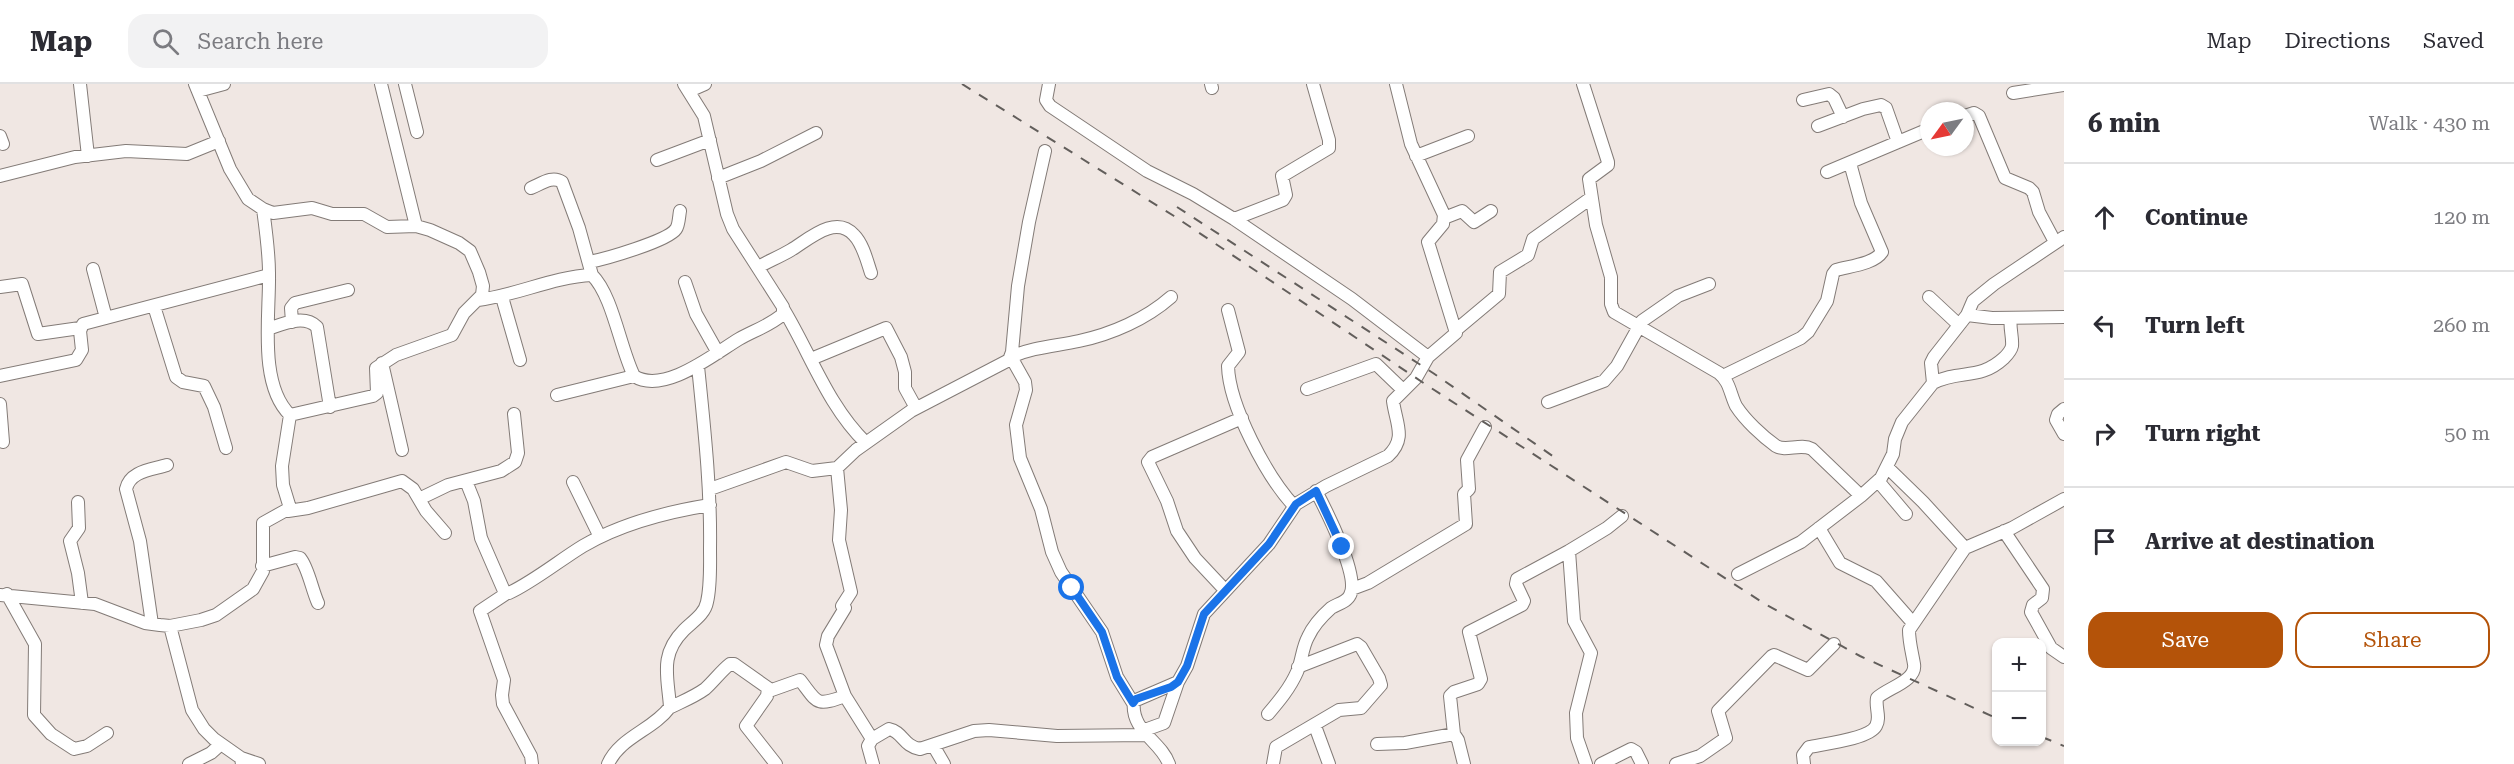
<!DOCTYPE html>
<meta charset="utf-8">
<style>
body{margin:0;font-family:"Roboto Serif",serif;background:#f2f2f3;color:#2b2b33}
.controls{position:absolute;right:18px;bottom:18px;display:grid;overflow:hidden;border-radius:12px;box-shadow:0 2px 4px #0004}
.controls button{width:54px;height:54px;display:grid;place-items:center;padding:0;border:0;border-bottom:2px solid #e1e1e2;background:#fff;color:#2b2b33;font:30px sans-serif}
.compass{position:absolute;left:1920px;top:18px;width:54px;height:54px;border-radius:50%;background:#fff;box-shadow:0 2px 4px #0004;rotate:237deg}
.stop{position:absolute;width:18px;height:18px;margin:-14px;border:4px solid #1a73e8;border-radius:50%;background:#fff}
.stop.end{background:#1a73e8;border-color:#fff;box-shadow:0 2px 6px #0008}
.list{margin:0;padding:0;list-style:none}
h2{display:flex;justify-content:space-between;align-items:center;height:78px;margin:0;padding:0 24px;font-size:26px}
h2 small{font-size:20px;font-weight:400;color:#7c7c81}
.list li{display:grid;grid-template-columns:39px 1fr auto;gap:18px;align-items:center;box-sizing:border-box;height:108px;padding:0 24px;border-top:2px solid #e1e1e2}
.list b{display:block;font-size:22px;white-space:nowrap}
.list em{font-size:20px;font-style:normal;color:#7c7c81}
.actions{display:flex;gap:12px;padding:18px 24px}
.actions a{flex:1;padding:14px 0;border:2px solid #b45309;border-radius:18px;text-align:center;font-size:21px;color:#b45309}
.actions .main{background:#b45309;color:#fff}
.icon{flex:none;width:33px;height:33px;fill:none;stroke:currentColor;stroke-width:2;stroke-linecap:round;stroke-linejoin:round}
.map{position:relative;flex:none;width:2064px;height:680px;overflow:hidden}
header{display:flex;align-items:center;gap:36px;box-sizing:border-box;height:84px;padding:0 30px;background:#fff;border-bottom:2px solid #e1e1e2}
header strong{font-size:28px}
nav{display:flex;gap:33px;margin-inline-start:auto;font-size:21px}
.search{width:420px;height:54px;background:#f2f2f3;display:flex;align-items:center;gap:15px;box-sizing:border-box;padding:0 21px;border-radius:18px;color:#7c7c81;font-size:22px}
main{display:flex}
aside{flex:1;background:#fff}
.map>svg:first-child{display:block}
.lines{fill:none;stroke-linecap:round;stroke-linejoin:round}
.minor-casing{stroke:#837b77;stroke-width:14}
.minor{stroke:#fff;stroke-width:12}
.rail{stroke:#625e5b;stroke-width:2;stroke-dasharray:10 10;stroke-linecap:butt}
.route{stroke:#1a73e8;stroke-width:8}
</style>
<header>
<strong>Map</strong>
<div class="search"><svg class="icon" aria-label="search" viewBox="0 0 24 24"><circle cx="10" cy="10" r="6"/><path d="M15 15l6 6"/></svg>Search here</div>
<nav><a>Map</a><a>Directions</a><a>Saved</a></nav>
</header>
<main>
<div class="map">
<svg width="2064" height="680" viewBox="0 0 2064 680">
<rect width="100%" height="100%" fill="#f0e7e3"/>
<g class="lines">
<defs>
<path id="minor" d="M80 0 88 72
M381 0 416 142
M405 0 417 48
M1049 0 1046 16 1050 22 1147 87 1193 110 1234 135 1352 215 1428 273
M1211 0 1212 4
M1583 0 1608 78V81L1589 95 1596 141 1611 193V220L1614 228 1719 289C1730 298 1730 310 1736 322 1745 336 1762 352 1776 362 1786 368 1800 359 1812 365L1861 412
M198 7 224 0
M689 7 705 0
M2013 9 2064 1
M1803 16 1829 10 1834 14 1843 33
M1965 32 1974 29 1979 32 2005 94 2029 104 2033 108 2039 128 2055 158
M1818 42 1863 25 1881 21 1886 24 1898 58
M0 52 3 60
M1416 72 1468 52
M657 76 710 56
M1827 88 1929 45
M0 92 75 73 126 67 187 70 219 57
M718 94 761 77 816 49
M531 104C541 100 552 91 562 98L579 144 592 191
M263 125C266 147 269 168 269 189 270 230 258 300 290 331
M1444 134 1462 127 1474 138 1491 127
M1234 135 1283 116 1286 111 1282 92 1329 64V56L1313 0
M589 178C605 175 668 157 676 145 679 141 679 132 680 127
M758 183C769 177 781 172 791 166 808 156 835 130 854 151 863 160 867 177 871 189
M93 185 106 234
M685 198 696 230 718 269
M0 203 22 200 38 250 80 244
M502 213 520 276
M1929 213 1959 241
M478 216C518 211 552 193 592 191 613 212 620 264 634 292 664 311 714 270 739 255 753 247 771 241 783 230V223L733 145 727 130 704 32 684 0
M154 222 176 293 183 298 204 302 214 323 226 364
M784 226C811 271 828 322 866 359
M1228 226 1239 268 1228 282C1229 322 1267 393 1294 422
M1967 231 1973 217 1994 200 2064 153
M292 238 291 224 295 219 348 206
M268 245C283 240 304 230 317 243L330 323
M1456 246 1499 210 1500 188 1528 171 1533 155 1591 114
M811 275 886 244 901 273 905 288V304L916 324
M382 279 402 366
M0 292 76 276 82 266 80 247 83 240 269 191
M1723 292 1801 254 1808 248 1827 217 1833 190 1836 186C1850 182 1874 180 1882 168L1861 119 1850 79
M1933 299C1960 285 1979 297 2004 274 2007 271 2011 267 2012 262 2013 253 2009 243 2011 234
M1307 305 1376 280 1403 306
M557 311 634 292
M1548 318 1604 297 1617 282 1642 237 1678 212 1709 200
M0 320 3 358
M2064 325 2058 330 2056 336 2064 350
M1887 383 1923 418 1965 464
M837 384 841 426 839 456 851 508 842 522
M466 397 474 417 481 454 504 507 509 509C533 498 560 476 583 462 622 439 666 428 710 421
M1878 397 1906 430
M573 398 600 453
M710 405 786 378 812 387 837 384 856 366 911 327 1009 276 1012 268 1018 202 1029 138 1045 67
M419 415 448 401 501 387 515 378 518 369 514 330
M78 418 79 444 70 457 78 489 82 519
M288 427 308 424 402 397 413 405 426 427 445 449
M1819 444 1840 479 1876 497 1913 539
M2004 447 2043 505 2042 514 2033 521 2031 528 2051 564 2064 573
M1569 467 1607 444 1622 432
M262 482 295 473 300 474C308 483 312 506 318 519
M1738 490 1801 458 1861 412 1881 394 1893 370 1895 355 1902 338 1933 299 1931 279 1934 273 1967 231 1992 234 2064 233
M1352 505 1368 499 1466 440 1464 410 1469 405 1467 376 1485 343
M1225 506 1195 474 1177 447 1167 417 1148 378 1152 373 1242 334
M507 509 480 527 504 596 502 611 503 620 531 672 532 680
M7 510 35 560 34 631 51 650 74 665 87 662 107 649
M0 511 95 520 145 539 160 541 170 542 201 536 216 531 253 505 263 487V439L290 424 283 401 282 382 290 331 373 312 377 309 376 284 396 271 452 251 464 229 482 211 483 202 479 188 470 167 459 159 430 146 416 142 387 143 364 130H332L312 124 273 129 263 125 248 115 230 85 195 0
M845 524 828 552 826 561 845 612 872 655
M152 540 140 457 126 405C130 387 151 386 167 381
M170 542 192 626 204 645 214 655 241 674 242 680
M769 607 800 596C818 619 815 623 845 612
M1133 619 1117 593 1102 548 1061 488 1052 468 1041 425 1020 374 1016 341 1026 306 1025 298 1011 273C1033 263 1056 262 1079 257 1112 250 1146 235 1171 213
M669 624C681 618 694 613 705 605 714 597 721 587 730 580H734L768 604 767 612 746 642 776 680
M1268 630C1279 617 1290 604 1297 588 1302 577 1302 564 1308 553 1313 542 1322 532 1331 524 1337 520 1347 518 1350 511 1360 493 1326 426 1316 407
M1315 642 1329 680
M1142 647 1164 639 1178 598
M1454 650 1458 656 1464 680
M1377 660 1405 659 1454 650 1450 612 1454 608 1478 600 1481 595 1469 548 1522 521 1524 517 1516 500 1517 495 1569 467 1574 537 1591 569 1576 629 1577 654 1586 680
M933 661 944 680
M241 674 259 680
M189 680 211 669 221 660
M608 680C620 653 653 646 670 623 668 593 659 571 684 546 692 538 705 530 707 518 711 501 710 481 710 464 711 403 704 342 698 282
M873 680 868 662 872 655 889 645C903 648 903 662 920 665L974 647 989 646 1057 652 1145 651
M1169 680C1161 657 1130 647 1134 617L1178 598 1187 582 1204 530 1269 460 1296 420 1326 402 1388 372C1407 354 1396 340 1393 317L1416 294 1428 273 1456 249 1428 158 1443 140 1444 131 1411 60 1396 0
M1273 680 1276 663 1339 626 1361 624 1381 601 1379 594 1361 563 1357 560 1298 583
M1601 680 1631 665 1636 668 1642 680
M1676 680 1700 672 1726 654 1718 627 1772 572 1774 571 1808 586 1834 560
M1804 680 1803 671 1809 663C1823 660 1869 655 1876 642 1881 633 1875 624 1877 614 1887 604 1917 597 1914 580 1912 568 1909 558 1909 546L1965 464 2012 444 2064 415"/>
</defs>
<!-- minor casing -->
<use href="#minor" class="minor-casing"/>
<!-- minor -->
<use href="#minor" class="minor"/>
<!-- rail -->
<path class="rail" d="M962 0 1174 132 1425 300 1765 520 1860 572 1996 634
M1177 123 1433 289 1557 375
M2042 653 2064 662"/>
</g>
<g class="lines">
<!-- route -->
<path class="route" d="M1072 504 1102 548 1117 593 1133 619 1136 615 1171 603 1178 598 1187 582 1204 530 1269 460 1296 420 1316 407 1342 463"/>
</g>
</svg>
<div class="controls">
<button>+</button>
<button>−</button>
</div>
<svg class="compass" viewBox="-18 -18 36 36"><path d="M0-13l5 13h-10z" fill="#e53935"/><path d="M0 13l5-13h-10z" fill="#7c7c81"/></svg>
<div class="stop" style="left:1072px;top:504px"></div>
<div class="stop end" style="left:1342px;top:463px"></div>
</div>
<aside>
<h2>6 min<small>Walk · 430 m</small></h2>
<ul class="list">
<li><svg class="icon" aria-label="ahead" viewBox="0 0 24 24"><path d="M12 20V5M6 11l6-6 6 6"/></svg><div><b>Continue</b></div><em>120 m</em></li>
<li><svg class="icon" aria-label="left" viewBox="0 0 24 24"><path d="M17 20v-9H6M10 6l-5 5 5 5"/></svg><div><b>Turn left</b></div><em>260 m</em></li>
<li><svg class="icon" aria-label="right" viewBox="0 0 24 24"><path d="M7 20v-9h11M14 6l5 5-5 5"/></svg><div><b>Turn right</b></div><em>50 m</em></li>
<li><svg class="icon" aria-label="arrive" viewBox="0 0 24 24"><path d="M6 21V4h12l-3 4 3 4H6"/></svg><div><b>Arrive at destination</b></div></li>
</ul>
<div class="actions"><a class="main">Save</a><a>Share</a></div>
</aside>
</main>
